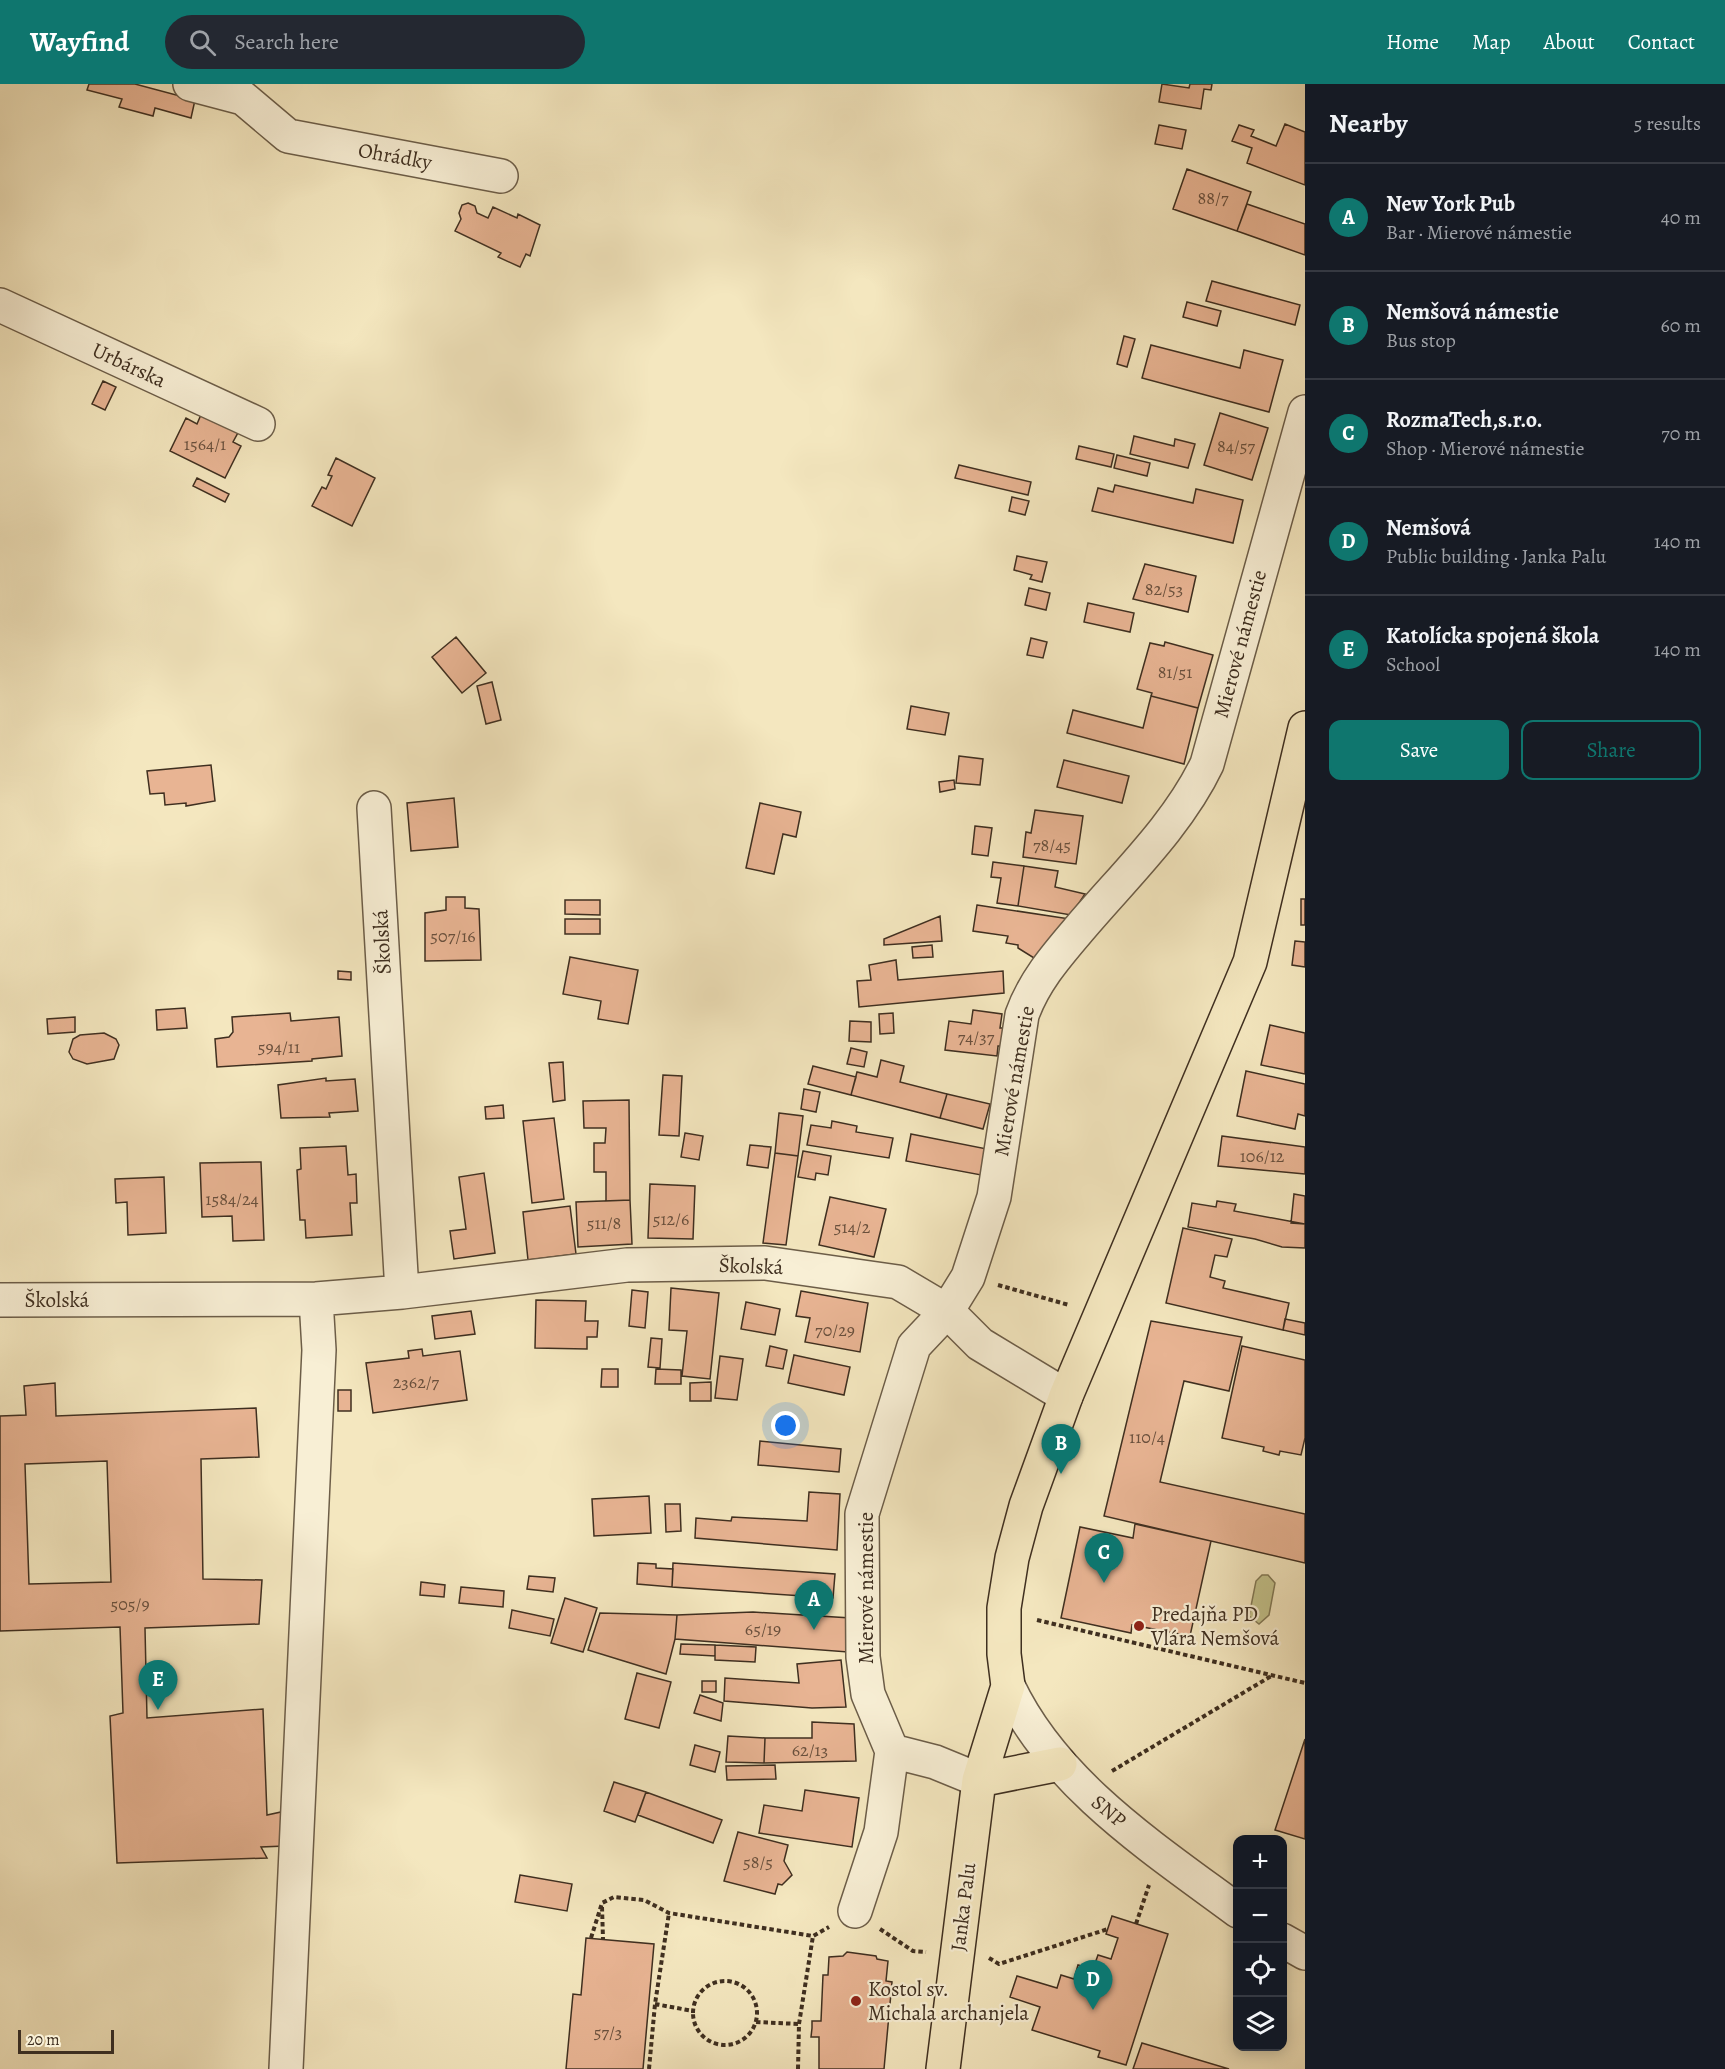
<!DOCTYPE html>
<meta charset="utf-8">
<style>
body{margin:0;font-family:Alegreya,serif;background:#242831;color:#f1f3f6}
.controls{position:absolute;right:18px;bottom:18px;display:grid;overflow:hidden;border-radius:12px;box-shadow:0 3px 15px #0003}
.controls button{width:54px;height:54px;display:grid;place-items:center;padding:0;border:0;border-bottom:2px solid #363941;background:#171b24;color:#f1f3f6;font:30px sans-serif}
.scale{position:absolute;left:18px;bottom:15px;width:96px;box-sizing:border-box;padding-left:6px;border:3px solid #3f2f20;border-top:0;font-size:16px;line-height:21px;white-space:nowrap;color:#3f2f20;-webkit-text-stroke:4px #f8efd5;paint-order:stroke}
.you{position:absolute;left:786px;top:1342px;width:21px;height:21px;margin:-15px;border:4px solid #fff;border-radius:50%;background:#1a73e8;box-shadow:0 0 0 9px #1a73e833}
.badge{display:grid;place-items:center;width:39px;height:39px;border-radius:50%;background:#0f766e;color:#fff;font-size:20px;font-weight:700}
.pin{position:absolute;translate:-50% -50px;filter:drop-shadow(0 2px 3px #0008)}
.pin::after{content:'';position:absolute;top:32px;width:21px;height:18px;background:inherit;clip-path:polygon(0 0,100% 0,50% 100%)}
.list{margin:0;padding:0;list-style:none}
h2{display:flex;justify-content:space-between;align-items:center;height:78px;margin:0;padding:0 24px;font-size:26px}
h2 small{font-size:20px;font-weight:400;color:#9ea1a6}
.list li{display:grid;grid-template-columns:39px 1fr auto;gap:18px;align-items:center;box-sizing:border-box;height:108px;padding:0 24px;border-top:2px solid #363941}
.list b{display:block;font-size:22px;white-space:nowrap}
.list p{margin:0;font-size:20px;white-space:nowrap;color:#9ea1a6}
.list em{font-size:20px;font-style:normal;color:#9ea1a6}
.actions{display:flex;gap:12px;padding:18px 24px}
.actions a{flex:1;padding:14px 0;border:2px solid #0f766e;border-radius:12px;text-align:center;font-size:21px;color:#0f766e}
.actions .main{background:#0f766e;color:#fff}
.icon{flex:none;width:33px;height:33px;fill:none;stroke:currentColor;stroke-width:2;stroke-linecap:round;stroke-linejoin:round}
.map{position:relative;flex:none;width:1305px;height:1985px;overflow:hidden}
header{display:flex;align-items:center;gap:36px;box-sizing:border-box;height:84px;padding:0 30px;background:#0f766e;color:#fff}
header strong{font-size:28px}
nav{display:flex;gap:33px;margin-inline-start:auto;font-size:21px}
.search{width:420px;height:54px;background:#242831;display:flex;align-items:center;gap:15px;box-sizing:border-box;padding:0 21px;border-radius:33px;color:#9ea1a6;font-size:22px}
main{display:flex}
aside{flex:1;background:#171b24}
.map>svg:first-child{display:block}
.green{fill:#c4c38c;stroke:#827956;stroke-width:1.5}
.building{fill:#e8b493;stroke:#3f2f20;stroke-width:1.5;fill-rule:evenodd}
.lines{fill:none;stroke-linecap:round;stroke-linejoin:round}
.minor-casing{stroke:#6c5d48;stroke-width:36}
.major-casing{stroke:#3f2f20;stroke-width:36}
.path{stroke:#3f2f20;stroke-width:4;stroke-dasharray:4.5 3;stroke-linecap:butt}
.minor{stroke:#f8efd5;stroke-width:33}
.major{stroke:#f4e7bf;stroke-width:33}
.poi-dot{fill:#8f2418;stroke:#f8efd5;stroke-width:2}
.labels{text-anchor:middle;stroke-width:4.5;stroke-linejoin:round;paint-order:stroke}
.number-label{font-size:18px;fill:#69503d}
.street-label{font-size:21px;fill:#3f2f20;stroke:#f8efd5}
.poi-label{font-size:21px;fill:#3f2f20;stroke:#f8efd5;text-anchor:start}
</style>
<header>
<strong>Wayfind</strong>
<div class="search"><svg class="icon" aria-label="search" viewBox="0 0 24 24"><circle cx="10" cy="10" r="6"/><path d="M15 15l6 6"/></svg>Search here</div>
<nav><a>Home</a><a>Map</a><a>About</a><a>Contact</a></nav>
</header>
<main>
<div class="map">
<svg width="1305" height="1985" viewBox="0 0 1305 1985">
<rect width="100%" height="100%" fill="#f4e7bf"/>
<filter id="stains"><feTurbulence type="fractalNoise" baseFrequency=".00333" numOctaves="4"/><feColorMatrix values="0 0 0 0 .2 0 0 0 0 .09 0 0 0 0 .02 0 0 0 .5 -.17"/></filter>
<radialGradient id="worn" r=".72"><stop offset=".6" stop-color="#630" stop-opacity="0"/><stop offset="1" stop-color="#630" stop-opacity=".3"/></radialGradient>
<!-- green -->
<path class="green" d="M1262 1491H1268L1275 1499 1269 1531 1259 1540 1249 1532 1256 1497Z"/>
<!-- building -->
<path class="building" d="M89 0H135L195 16 191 34 155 24 153 32 119 23 122 15 87 6Z
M1162 0 1189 4 1190 0H1212L1211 6 1204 5 1201 25 1159 18Z
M1285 40 1305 48V101L1247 79 1252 64 1232 57 1239 41 1254 46 1251 52 1276 62Z
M1159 41 1186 46 1182 65 1155 60Z
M1187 85 1251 108 1237 147 1173 125Z
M468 119 475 122 477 129 488 134 493 123 517 134 518 130 540 141 530 172 526 170 520 183 498 173 501 169 455 147 461 135 459 129 462 121Z
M1247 120 1305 140V171L1237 147Z
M1212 197 1300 221 1295 241 1206 217Z
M1187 218 1221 227 1217 242 1183 233Z
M1124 252 1135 255 1127 283 1117 280Z
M1151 261 1240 284 1244 266 1283 276 1269 328 1142 294Z
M103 297 116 303 105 326 92 320Z
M203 326 240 345 233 358 241 362 225 394 170 367 186 334 197 340Z
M1220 329 1268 344 1252 396 1204 381Z
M1134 352 1174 362 1175 355 1195 360 1188 384 1130 370Z
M1079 362 1114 370 1111 383 1076 375Z
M1117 371 1150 379 1147 392 1114 384Z
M336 374 375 394 352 442 312 422 322 403 326 405 332 392 328 391Z
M959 381 1031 398 1028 411 955 394Z
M197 394 229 410 225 418 193 402Z
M1115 401 1193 419 1196 405 1243 416 1233 459 1092 427 1098 404 1113 408Z
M1012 413 1029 417 1025 431 1009 427Z
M1017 472 1047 478 1042 498 1030 495 1032 491 1014 486Z
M1145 480 1196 492 1188 528 1133 515Z
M1029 504 1050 509 1046 526 1025 521Z
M1088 519 1134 529 1130 548 1084 538Z
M456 553 486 589 462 609 432 573Z
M1031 554 1047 558 1043 574 1027 571Z
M1165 558 1213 571 1198 624 1151 612 1152 609 1137 605 1150 559 1164 562Z
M492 598 501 636 486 640 477 602Z
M1151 612 1198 624 1184 680 1067 649 1073 626 1143 644Z
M911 622 949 629 945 651 907 645Z
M959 672 983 675 980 701 956 699Z
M1064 676 1129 692 1122 719 1057 703Z
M211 681 215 717 186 722V719L165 721 164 709 150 710 147 687Z
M954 696 955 705 940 708 939 698Z
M454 714 458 763 411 767 407 719Z
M760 719 801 728 796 753 783 750 774 790 746 784Z
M1035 726 1083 732 1076 780 1023 773 1026 748 1031 749Z
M975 742 992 744 988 772 972 770Z
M993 778 1024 782 1018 822 997 819 1001 794 991 793Z
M1024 782 1058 787 1055 803 1085 810 1071 831 1018 822Z
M446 813H465V824L479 825 481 876 425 877V829L446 826Z
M1301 815H1305V841H1301Z
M565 816H600V831L565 830Z
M977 821 1070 835 1042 879 1018 864V861L1006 859 1008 852 973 847Z
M940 832 942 857 884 861V855Z
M565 835H600V850H565Z
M1295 857 1305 858V883L1292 881Z
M932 861 933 873 913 874 912 863Z
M570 873 638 886 628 940 598 935 601 917 563 910Z
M896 876 898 896 1003 887 1004 909 859 923 857 897 871 896 869 881Z
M338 887 351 888V896L338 895Z
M185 924 187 944 157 946 156 926Z
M973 926 1002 930 1000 944H1005L1003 962H998L997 972 945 966 949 937 971 940Z
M290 929 291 937 339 933 342 972 312 975V977L217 983 215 955 229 953 233 948 232 933Z
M893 929 894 949 880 950 879 930Z
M75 933V948L48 950 47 935Z
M850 937 871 938V958L849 957Z
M1270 941 1305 949V990L1261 981Z
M104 949 116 955 119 961 114 975 87 980 73 975 69 968 73 955 80 951Z
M851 964 867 968 864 983 847 980Z
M881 976 904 982 900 998 947 1010 940 1034 851 1011 857 988 877 993Z
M563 978 565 1016 553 1018 549 979Z
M813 982 856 993 851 1011 808 1000Z
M1246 987 1305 1000V1032L1298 1030 1295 1045 1237 1032Z
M663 991 682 992 679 1052 659 1051Z
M326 994V997L355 995 358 1027 329 1029 330 1033 281 1034 278 1001Z
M804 1005 820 1008 816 1028 801 1025Z
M947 1010 990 1020 983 1045 940 1034Z
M629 1016 630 1116 606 1117V1088H594V1059H605L606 1044H584L583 1017Z
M503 1021 504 1034 486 1035 485 1023Z
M779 1029 803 1032 798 1072 775 1069Z
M554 1034 564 1115 532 1119 523 1037Z
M832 1037 857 1042 856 1048 893 1054 889 1074 807 1061 811 1041 831 1044Z
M685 1049 703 1052 699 1076 681 1073Z
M911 1050 987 1065 981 1091 906 1077Z
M1222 1052 1305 1063V1090L1218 1082Z
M750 1061 771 1063 768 1084 747 1081Z
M346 1062 348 1091 356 1090 357 1119H350L352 1151 306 1154 305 1136H300L297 1086 301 1085 300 1064Z
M803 1067 831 1072 828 1091 816 1089 815 1096 798 1093Z
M775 1069 798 1072 786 1161 763 1159Z
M261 1078 264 1156 233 1157 232 1132 202 1133 200 1079Z
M484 1089 495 1169 454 1175 450 1147 466 1145 459 1093Z
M164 1093 166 1149 128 1151 127 1118 116 1119 115 1095Z
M650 1100 695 1102 693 1155 648 1154Z
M1294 1110 1305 1112V1140L1291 1139Z
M830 1113 886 1125 874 1173 819 1161Z
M630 1116 632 1160 578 1163 576 1118Z
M1217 1117 1236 1120 1234 1127 1305 1140V1164L1282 1163 1255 1155 1188 1143 1192 1119 1216 1123Z
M570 1122 576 1170 528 1176 523 1128Z
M1183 1144 1232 1155 1227 1173 1215 1171 1210 1193 1225 1197 1223 1204 1289 1219 1283 1246 1166 1219Z
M671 1204 719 1209 710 1295 682 1292 687 1247 669 1246Z
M632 1206 648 1208 645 1244 629 1242Z
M801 1207 868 1219 860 1268 805 1258 810 1234 796 1232Z
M536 1216 586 1217 585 1237H598L597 1253H587V1265L535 1264Z
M746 1218 780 1225 775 1251 741 1245Z
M471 1227 475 1250 435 1255 432 1232Z
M1285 1235 1305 1239V1251L1283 1246Z
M1151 1237 1242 1253 1229 1307 1184 1297 1160 1398 1305 1430V1479L1104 1432Z
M651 1254 662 1255 660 1284 648 1283Z
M770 1262 787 1266 783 1285 766 1282Z
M1242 1262 1305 1276V1354L1301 1371 1280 1367 1279 1371 1263 1367 1264 1363 1222 1354Z
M422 1265 423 1272 460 1267 467 1316 373 1329 366 1279 409 1274 408 1267Z
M794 1271 850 1283 844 1311 788 1299Z
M720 1272 743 1275 737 1316 715 1314Z
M602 1285H618V1303H601Z
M656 1285 681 1286V1300H655Z
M711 1298V1317H690V1299Z
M55 1299 56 1332 256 1324 259 1373 201 1375 203 1495 262 1496 259 1540 145 1544 147 1634 263 1625 267 1731 281 1728 285 1762 261 1763 267 1774 117 1779 110 1632 123 1629 120 1543 0 1547V1332L26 1331 24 1302ZM107 1377 111 1498 29 1500 25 1380Z
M338 1306H351V1327H338Z
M760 1357 841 1365 839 1388 758 1381Z
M809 1408 840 1410 837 1466 695 1454 696 1434 731 1437 732 1433 807 1437Z
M649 1412 651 1449 594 1452 592 1415Z
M665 1420H680L681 1447 666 1448Z
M1135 1440 1211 1457 1190 1552 1132 1541 1131 1549 1061 1534 1080 1443 1133 1454Z
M638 1479 656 1480V1484L673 1485 672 1503 637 1500Z
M673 1479 835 1490 833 1514 672 1503Z
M529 1492 555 1494 553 1508 527 1505Z
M421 1498 445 1501 444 1513 420 1511Z
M461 1503 504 1507 503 1523 459 1519Z
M565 1514 597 1524 583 1568 551 1559Z
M512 1526 554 1535 550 1552 509 1544Z
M753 1528 851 1534 848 1568 675 1555 677 1531Z
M600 1529 677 1531 675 1555 666 1590 588 1566Z
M681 1560 715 1561V1572L680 1570Z
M715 1561 756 1563 755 1578 715 1576Z
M841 1576 846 1623 812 1624 724 1617 725 1594 799 1599 797 1580Z
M637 1589 671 1598 659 1644 625 1635Z
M702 1597H716V1608H702Z
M700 1611 723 1619 721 1637 694 1629Z
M812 1638 854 1640 856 1677 764 1679 765 1654H812Z
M728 1652 765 1654 764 1679 726 1678Z
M1305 1655V1755L1275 1746Z
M695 1661 720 1668 715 1688 690 1681Z
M775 1681 776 1695 727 1696 726 1682Z
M614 1698 646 1708 635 1738 604 1727Z
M805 1706 859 1714 852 1763 759 1749 764 1721 802 1727Z
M646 1708 722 1736 713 1759 638 1731Z
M738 1748 788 1761 784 1777 792 1791 782 1801 778 1800 775 1810 724 1797Z
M520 1791 572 1800 567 1827 515 1818Z
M1112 1832 1168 1850 1126 1981 1098 1973 1100 1967 1032 1946 1040 1923 1010 1913 1017 1892 1057 1904 1061 1891 1074 1895 1078 1881 1093 1885 1098 1871 1111 1875 1118 1854 1106 1850Z
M586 1854 654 1860 643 1985H566L573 1910 581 1911Z
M847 1868 876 1872 877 1875 888 1877 886 1897 892 1898 884 1985H819V1953H811L812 1944V1937H821L823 1891H828L829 1873 843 1872Z
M1142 1959 1229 1985H1133Z"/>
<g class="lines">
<defs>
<path id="minor" d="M190 0 243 14 288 52 501 92
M0 221 258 340
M374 724 402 1208
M0 1216 316 1215 402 1208 627 1181 765 1179 898 1198 947 1227 980 1260 1066 1312
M1008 1602C1054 1700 1153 1764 1238 1827
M892 1667 935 1678 979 1696
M855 1827 881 1748 892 1667 868 1610 863 1573 862 1430 914 1262 947 1227 968 1193 994 1113 1022 931C1034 897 1057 871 1080 844 1124 792 1178 741 1207 680L1305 328
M1282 1856 1305 1869
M286 1985 319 1266 316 1215"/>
<path id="major" d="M979 1696 1060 1680
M943 1985 979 1696 1008 1602 1004 1570V1524L1012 1474 1026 1422 1066 1312 1250 878 1305 644"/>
</defs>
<!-- minor casing -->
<use href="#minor" class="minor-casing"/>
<!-- major casing -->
<use href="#major" class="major-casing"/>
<!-- path -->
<path class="path" d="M998 1201 1069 1221
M1037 1536 1305 1599
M1112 1687 1273 1591
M602 1823 603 1855
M1136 1840 1149 1801
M880 1845 913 1867 926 1868
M591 1854 602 1819 614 1813 644 1816 669 1829 813 1852 829 1843
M989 1874 999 1880 1108 1845
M693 1929a32 32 0 1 1 64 0a32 32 0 1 1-64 0Z
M655 1920 693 1927
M756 1938 799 1940
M649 1985 655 1920 669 1829
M798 1985 799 1940 813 1852"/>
<!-- minor -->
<use href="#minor" class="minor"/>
<!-- major -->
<use href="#major" class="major"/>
</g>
<!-- markers -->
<g class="poi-dot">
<circle cx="1139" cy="1542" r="6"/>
<circle cx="856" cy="1917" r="6"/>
</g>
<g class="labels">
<!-- number labels -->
<g class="number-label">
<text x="1213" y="120">88/7</text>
<text x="205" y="366">1564/1</text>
<text x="1236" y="368">84/57</text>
<text x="1164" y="511">82/53</text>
<text x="1175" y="594">81/51</text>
<text x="1052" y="767">78/45</text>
<text x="453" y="858">507/16</text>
<text x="976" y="959">74/37</text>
<text x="279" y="969">594/11</text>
<text x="1262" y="1078">106/12</text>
<text x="232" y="1121">1584/24</text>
<text x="671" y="1141">512/6</text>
<text x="604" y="1145">511/8</text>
<text x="852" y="1149">514/2</text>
<text x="835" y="1252">70/29</text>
<text x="416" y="1304">2362/7</text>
<text x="1147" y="1359">110/4</text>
<text x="130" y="1526">505/9</text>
<text x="763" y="1551">65/19</text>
<text x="810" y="1672">62/13</text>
<text x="758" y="1784">58/5</text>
<text x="608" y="1954">57/3</text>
</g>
<!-- street labels -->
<g class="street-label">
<text transform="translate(395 72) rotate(10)" y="7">Ohrádky</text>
<text transform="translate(129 281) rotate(25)" y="7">Urbárska</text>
<text transform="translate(1240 560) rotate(-75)" y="7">Mierové námestie</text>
<text transform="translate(382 858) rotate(-93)" y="7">Školská</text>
<text transform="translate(1014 997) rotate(-80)" y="7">Mierové námestie</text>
<text transform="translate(751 1182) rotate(2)" y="7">Školská</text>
<text x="57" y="1223">Školská</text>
<text transform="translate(866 1504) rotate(-90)" y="7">Mierové námestie</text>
<text transform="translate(1109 1727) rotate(40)" y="7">SNP</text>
<text transform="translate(963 1823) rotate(-83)" y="7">Janka Palu</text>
</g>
<!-- poi labels -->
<g class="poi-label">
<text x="1151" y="1537">Predajňa PD<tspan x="1151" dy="24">Vlára Nemšová</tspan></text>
<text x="868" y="1912">Kostol sv.<tspan x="868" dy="24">Michala archanjela</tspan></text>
</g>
</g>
<rect width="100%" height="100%" filter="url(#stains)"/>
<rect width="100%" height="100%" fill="url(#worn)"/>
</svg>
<div class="controls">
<button>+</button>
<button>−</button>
<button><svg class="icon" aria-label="locate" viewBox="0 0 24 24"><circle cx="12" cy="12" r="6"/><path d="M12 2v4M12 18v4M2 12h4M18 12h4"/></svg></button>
<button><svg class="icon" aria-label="layers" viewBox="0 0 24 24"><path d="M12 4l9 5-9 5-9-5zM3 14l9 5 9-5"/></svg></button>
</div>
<div class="scale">20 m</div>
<div class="you"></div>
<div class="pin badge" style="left:814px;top:1546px">A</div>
<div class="pin badge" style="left:1061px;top:1390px">B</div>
<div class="pin badge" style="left:1104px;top:1499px">C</div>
<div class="pin badge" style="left:1093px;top:1926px">D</div>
<div class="pin badge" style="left:158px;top:1626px">E</div>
</div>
<aside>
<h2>Nearby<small>5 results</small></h2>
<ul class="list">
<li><span class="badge">A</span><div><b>New York Pub</b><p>Bar · Mierové námestie</p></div><em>40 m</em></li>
<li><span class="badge">B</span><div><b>Nemšová námestie</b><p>Bus stop</p></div><em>60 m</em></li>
<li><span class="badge">C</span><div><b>RozmaTech,s.r.o.</b><p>Shop · Mierové námestie</p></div><em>70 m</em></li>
<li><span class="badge">D</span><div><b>Nemšová</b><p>Public building · Janka Palu</p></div><em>140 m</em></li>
<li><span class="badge">E</span><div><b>Katolícka spojená škola</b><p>School</p></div><em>140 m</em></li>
</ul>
<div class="actions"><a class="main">Save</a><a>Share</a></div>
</aside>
</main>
